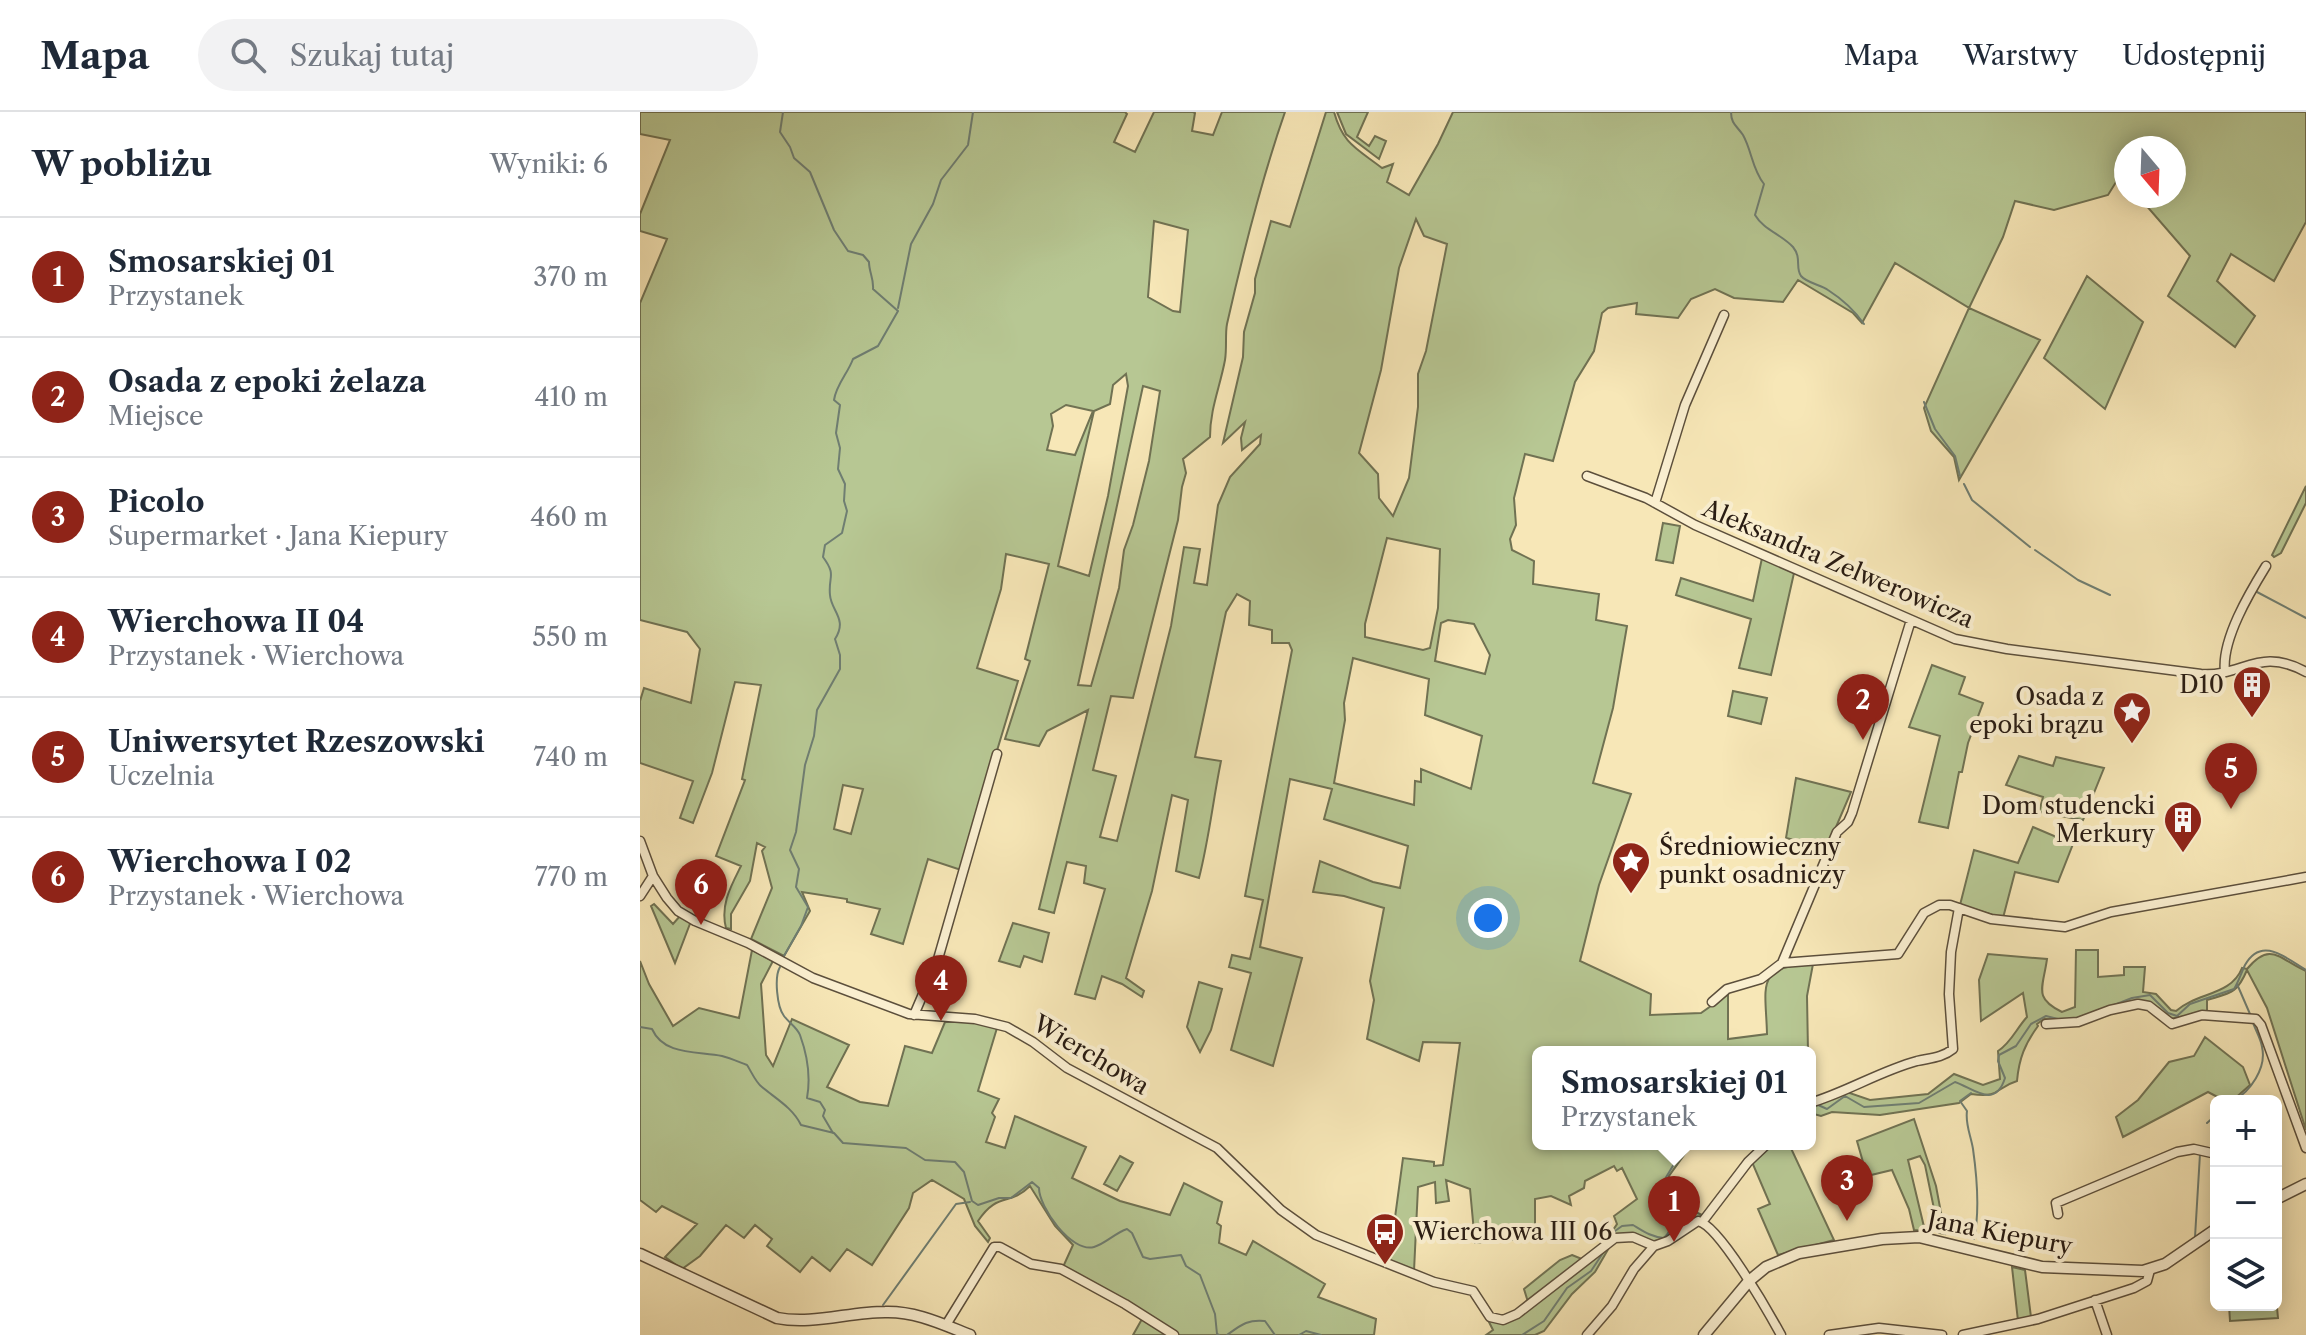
<!DOCTYPE html>
<html lang="pl">
<meta charset="utf-8">
<style>
body{margin:0;font-family:"Libre Caslon Text",serif;background:#f2f2f3;color:#1f2937}
.controls{position:absolute;right:24px;bottom:24px;display:grid;overflow:hidden;border-radius:12px;box-shadow:0 4px 20px #0003}
.controls button{width:72px;height:72px;display:grid;place-items:center;padding:0;border:0;border-bottom:2px solid #e0e1e3;background:#fff;color:#1f2937;font:40px sans-serif}
.compass{position:absolute;left:1474px;top:24px;width:72px;height:72px;border-radius:50%;background:#fff;box-shadow:0 4px 20px #0003;rotate:161deg}
.you{position:absolute;left:848px;top:806px;width:28px;height:28px;margin:-20px;border:6px solid #fff;border-radius:50%;background:#1a73e8;box-shadow:0 0 0 12px #1a73e833}
.badge{display:grid;place-items:center;width:52px;height:52px;border-radius:50%;background:#8f2418;color:#fff;font-size:26px;font-weight:700}
.pin{position:absolute;translate:-50% -66px;filter:drop-shadow(0 2px 4px #0008)}
.pin::after{content:'';position:absolute;top:42px;width:28px;height:24px;background:inherit;clip-path:polygon(0 0,100% 0,50% 100%)}
.popup{position:absolute;left:892px;top:934px;width:284px;height:104px;box-sizing:border-box;display:grid;place-content:center;border-radius:12px;background:#fff;filter:drop-shadow(0 2px 6px #0005);font-size:26px;white-space:nowrap;color:#747a83}
.popup b{font-size:30px;color:#1f2937}
.popup::after{content:'';position:absolute;left:50%;top:100%;margin-left:-16px;border:16px solid transparent;border-top-color:#fff}
.list{margin:0;padding:0;list-style:none}
h2{display:flex;justify-content:space-between;align-items:center;height:104px;margin:0;padding:0 32px;font-size:34px}
h2 small{font-size:26px;font-weight:400;color:#747a83}
.list li{display:grid;grid-template-columns:52px 1fr auto;gap:24px;align-items:center;box-sizing:border-box;height:120px;padding:0 32px;border-top:2px solid #e0e1e3}
.list b{display:block;font-size:30px;white-space:nowrap}
.list p{margin:0;font-size:26px;white-space:nowrap;color:#747a83}
.list em{font-size:26px;font-style:normal;color:#747a83}
.icon{flex:none;width:44px;height:44px;fill:none;stroke:currentColor;stroke-width:2;stroke-linecap:round;stroke-linejoin:round}
.map{position:relative;flex:none;width:1666px;height:1223px;overflow:hidden}
header{display:flex;align-items:center;gap:48px;box-sizing:border-box;height:112px;padding:0 40px;background:#fff;border-bottom:2px solid #e0e1e3}
header strong{font-size:38px}
nav{display:flex;gap:44px;margin-inline-start:auto;font-size:28px}
.search{width:560px;height:72px;background:#f2f2f3;display:flex;align-items:center;gap:20px;box-sizing:border-box;padding:0 28px;border-radius:44px;color:#747a83;font-size:30px}
main{display:flex}
aside{flex:1;background:#fff}
.map>svg:first-child{display:block}
.green{fill:#b7c793;stroke:#707253;stroke-width:2;fill-rule:evenodd}
.lines{fill:none;stroke-linecap:round;stroke-linejoin:round}
.stream{stroke:#6f7e72;stroke-width:2}
.minor-casing{stroke:#5c4f3c;stroke-width:11}
.tertiary-casing{stroke:#5c4f3c;stroke-width:13}
.minor{stroke:#faefd0;stroke-width:8}
.tertiary{stroke:#faefd0;stroke-width:10}
.labels{text-anchor:middle;stroke-width:8;stroke-linejoin:round;paint-order:stroke}
.street-label{font-size:24px;fill:#291c13;stroke:#faefd0}
.poi-label{font-size:24px;fill:#291c13;stroke:#faefd0;text-anchor:end}
</style>
<header>
<strong>Mapa</strong>
<div class="search"><svg class="icon" aria-label="search" viewBox="0 0 24 24"><circle cx="10" cy="10" r="6"/><path d="M15 15l6 6"/></svg>Szukaj tutaj</div>
<nav><a>Mapa</a><a>Warstwy</a><a>Udostępnij</a></nav>
</header>
<main>
<aside>
<h2>W pobliżu<small>Wyniki: 6</small></h2>
<ul class="list">
<li><span class="badge">1</span><div><b>Smosarskiej 01</b><p>Przystanek</p></div><em>370 m</em></li>
<li><span class="badge">2</span><div><b>Osada z epoki żelaza</b><p>Miejsce</p></div><em>410 m</em></li>
<li><span class="badge">3</span><div><b>Picolo</b><p>Supermarket · Jana Kiepury</p></div><em>460 m</em></li>
<li><span class="badge">4</span><div><b>Wierchowa II 04</b><p>Przystanek · Wierchowa</p></div><em>550 m</em></li>
<li><span class="badge">5</span><div><b>Uniwersytet Rzeszowski</b><p>Uczelnia</p></div><em>740 m</em></li>
<li><span class="badge">6</span><div><b>Wierchowa I 02</b><p>Przystanek · Wierchowa</p></div><em>770 m</em></li>
</ul>
</aside>
<div class="map">
<svg width="1666" height="1223" viewBox="0 0 1666 1223">
<rect width="100%" height="100%" fill="#f7e7b7"/>
<filter id="stains"><feTurbulence type="fractalNoise" baseFrequency=".0025" numOctaves="4"/><feColorMatrix values="0 0 0 0 .2 0 0 0 0 .09 0 0 0 0 .02 0 0 0 .5 -.17"/></filter>
<radialGradient id="worn" r=".72"><stop offset=".6" stop-color="#630" stop-opacity="0"/><stop offset="1" stop-color="#630" stop-opacity=".3"/></radialGradient>
<!-- green -->
<path class="green" d="M0 0H485L487 2 474 30 495 40 514 0H553L555 1 552 19 573 23 582 0H645C621 69 603 141 587 212 585 222 587 236 585 248 580 275 570 297 570 325L543 347 546 361 542 375 538 408 493 586 471 584 453 658 476 664 460 725 477 729 531 514 544 435 560 437 554 471 567 473 578 393 590 365 620 332 621 323 602 338 601 326 605 310 583 331 603 245 604 220 615 181V167L631 109 650 115 686 0H694C703 32 716 36 742 56L753 52 747 70 769 83 798 32 813 0H1666V110L1634 169 1591 142 1577 169 1615 204 1595 235 1528 184 1550 144 1498 84H1534V36H1486V54L1468 83 1414 98 1375 89 1363 125 1329 196 1400 228 1319 368 1314 345 1291 319 1284 296 1329 196 1255 151 1222 211 1213 201 1158 168 1143 190 1094 186 1075 177 1051 187 1038 206 996 202 997 191 968 196 962 201 954 239 935 270 913 349 885 342 874 386 876 413 870 427 872 438 894 449 893 472 959 482 956 508 987 514 973 596 953 671 991 682 959 773 940 849 1011 882 1010 903 1061 901 1088 882V927L1127 922C1126 875 1114 853 1173 852L1167 884 1168 940H898V1032H1052L1029 1064 1028 1070 1039 1097 1047 1096 1062 1103 1017 1131 978 1122 969 1124 977 1112 974 1104 997 1087 982 1056 977 1059 974 1054 945 1069 944 1076 929 1084 931 1093 911 1084 895 1087V1126L835 1131 830 1077 806 1068 809 1089 796 1091 795 1070 778 1075 774 1159 749 1150 763 1046 794 1050V1054L803 1053 820 931 783 930 779 949 727 927 734 888 730 869 744 796 704 784 673 780 680 749 733 770 760 776 768 734 684 707 692 677 650 667 620 835 662 846 633 954 591 938 611 861 589 855 592 843 610 847 623 788 605 784 652 538 649 531H632V518L609 513 610 489 597 482 586 500 555 645 581 649C573 688 569 727 559 766L536 759 548 688 532 683 512 779 486 866 504 879 502 885 482 872 462 864 455 887 435 882 465 777 444 771 446 754 427 750 414 801 399 797 448 598 407 619 399 634 365 627 390 549 385 547 409 452 366 442 361 477 337 556 378 569 321 758 288 747 263 832 231 822 240 797 207 790V787L162 780 170 799 144 844 111 827 132 776 122 739 125 735 117 731 110 769 91 802V817L86 816C80 793 91 774 101 754L76 744 105 668 102 667 121 573 95 570 72 661 53 711 40 706 53 669 0 651V589L4 576 51 591 60 537 47 520 0 508V191L27 127 0 119V102L30 28 0 22ZM776 107 784 124 807 132 786 239 778 262V295L769 366 753 404 739 386 738 362 719 341 741 258 759 156ZM514 109 548 118 540 200 533 199 508 185ZM486 262 488 274 468 384 449 464 418 454 454 299 470 292 473 273ZM503 274 520 279 509 349 493 413 484 438 479 476 451 574 438 573ZM426 293 453 299 435 343 407 338 413 314 411 302ZM747 426 800 437 798 496 790 536 783 538 725 525V512ZM808 508 834 512 850 543 845 562 795 549 801 511ZM713 546 789 567 785 603 842 624 831 677 781 657V670L775 669 774 693 694 671 705 608 704 591ZM203 673 223 677 211 722 194 717Z
M697 0H728L717 25 729 34 735 24 746 29 739 47 706 22Z
M1447 164 1503 210 1465 297 1404 246Z
M1666 374V391L1641 441 1634 445 1632 443Z
M1023 411 1040 414 1033 451 1016 448Z
M1122 446 1154 461 1131 563 1099 556 1111 507 1036 483 1041 466 1113 489Z
M1292 553 1325 565 1319 582 1343 591 1328 631 1322 660H1319L1308 716 1279 710 1300 624 1269 615Z
M1093 579 1127 586 1121 612 1088 604Z
M1379 644 1413 654 1416 645 1464 656 1443 708 1399 700 1403 685 1366 673Z
M1156 666 1211 680 1187 736 1146 726Z
M1393 715 1433 732 1418 770 1375 760 1363 806 1320 793 1334 738 1378 751Z
M14 792 33 812 40 804 51 809 35 851 11 794Z
M373 811 409 821 402 850 384 844 380 855 359 849Z
M112 838 133 849 121 872 126 943 133 954 152 907 209 933 187 975 220 990 248 994 265 934 292 941 305 910H334L357 916 338 979 359 987 352 1001 355 1005 346 1030 365 1036 375 1004 446 1035 432 1066 480 1089 530 1103 544 1071 582 1090 577 1111 581 1114 579 1131 606 1143 613 1129 685 1172 678 1185 736 1207 734 1223H493L502 1207 423 1155 433 1133 415 1114 390 1074C369 1095 358 1079 338 1109L350 1126 348 1130 335 1114 324 1087 292 1068 273 1081 269 1096 232 1153 207 1137 190 1159 172 1145 160 1160 127 1134 132 1127 115 1113 104 1126 86 1113 60 1144 42 1157 25 1145 57 1112 22 1094 16 1100 0 1088V849L9 872 33 914 59 896 99 906Z
M1436 838H1458V865L1484 863V855H1505L1503 880 1516 882 1531 898 1536 899C1557 880 1591 884 1602 856L1607 857C1631 828 1640 848 1666 859V1018L1627 896 1607 858C1597 882 1590 881 1567 888V900L1529 907 1501 889H1492L1438 909 1404 907 1397 912 1398 914C1385 932 1379 946 1377 969 1354 976 1362 986 1331 982L1319 991 1240 1003 1192 1000 1181 1004 1170 1001V993L1204 979 1230 988 1288 982 1314 962 1343 973 1360 967 1358 939C1371 931 1376 917 1387 905L1383 881 1341 909 1339 868 1348 842 1407 847C1403 876 1393 886 1422 900L1435 895Z
M559 870 582 877 571 918 560 940 547 915Z
M1565 925 1603 955 1610 973 1592 989H1585L1568 980 1483 1025 1476 1005 1498 988 1529 950 1554 944Z
M1274 1007 1296 1074 1305 1122 1299 1121 1285 1053 1280 1044 1268 1048 1285 1119 1274 1118 1269 1097 1252 1058 1227 1064 1217 1029Z
M1131 1032H1149L1194 1128 1138 1143 1118 1097 1130 1092 1112 1050Z
M480 1044 493 1051 477 1079 464 1072Z
M970 1134 955 1160 932 1182 904 1219 895 1223H846L853 1218 847 1206 880 1203Z
M932 1143 942 1147 888 1190 884 1177 920 1148Z
M1372 1155 1385 1158 1391 1205 1378 1209Z
M1636 1185 1638 1206 1590 1209 1589 1193H1636Z"/>
<g class="lines">
<!-- stream -->
<path class="stream" d="M143 0 140 20 150 35 154 46 170 60 194 118 208 139 223 143 229 150C229 160 234 167 233 177L258 199 238 234 213 247C208 261 196 273 194 288L200 293 196 321 200 336 198 357 205 372 204 389 207 399 202 421 185 433 183 445C197 464 188 464 190 483 191 499 208 507 195 527L200 543V557L177 598 174 624 165 653 156 720 150 738 159 757 156 775 168 795 161 814 144 844
M1091 0C1091 12 1097 14 1103 23 1112 39 1112 57 1124 72L1115 103C1123 117 1142 123 1153 135 1162 146 1155 156 1161 164 1167 171 1181 173 1188 178 1202 187 1215 199 1224 212
M258 196 271 132 293 92 301 68 328 33 333 0
M1284 290 1295 317 1315 344 1320 364
M1324 372 1332 388 1390 435
M1395 438 1438 468 1470 483
M1617 480 1666 506
M140 855C134 865 137 895 144 904 149 911 157 915 160 923 168 945 171 964 167 986L180 990 185 998 183 1004 193 1021
M1597 872 1610 902
M1474 893 1492 886 1510 883 1528 901 1537 904 1550 892 1594 877C1599 869 1601 861 1605 853 1622 823 1647 847 1666 858
M0 915 12 917C24 944 58 939 82 944 90 946 99 950 107 953 111 959 116 971 122 975 135 986 153 996 161 1013L194 1021 203 1031 266 1036 285 1048 315 1050 324 1060 332 1089 338 1093 359 1086H371L392 1070 399 1076C399 1095 431 1141 454 1135 465 1132 475 1121 487 1117L492 1121 503 1145 510 1147 541 1143 546 1154 560 1163 575 1202 577 1222 579 1223
M1331 981 1320 989 1327 999C1325 1012 1331 1024 1333 1037 1337 1065 1340 1099 1334 1127
M1593 989C1610 980 1627 956 1622 935 1621 927 1616 919 1613 911
M1176 992 1187 997 1205 984 1224 995 1279 991 1315 970C1333 976 1355 998 1365 966L1358 949 1359 943 1376 934 1391 912 1406 904 1418 907
M1567 1011 1576 1003
M975 1119 982 1114 993 1113C1003 1119 1011 1125 1024 1126 1041 1110 1028 1086 1025 1067L1046 1032
M1555 1125 1560 1042
M243 1193 316 1092 330 1090
M587 1223C601 1213 608 1207 625 1209L635 1223
M659 1223 666 1219 681 1223
M882 1223 904 1209 927 1176 951 1159 963 1141"/>
<defs>
<path id="minor" d="M947 364 1006 386 1055 413 1315 527 1367 537 1561 562C1603 565 1619 534 1666 560
M1015 391 1045 293 1084 203
M1585 560C1581 528 1610 480 1626 454
M0 729 13 764 27 786 38 799 55 809 108 831 173 866 269 902 335 907 367 915 393 930 427 956 577 1036 641 1098 676 1123 794 1170 833 1179 850 1205 863 1208 877 1202 975 1126 993 1125 1014 1134
M0 784 13 764
M1142 851 1197 720 1208 710 1212 701 1271 508
M1072 890 1087 877 1121 867 1142 851 1258 842 1284 801 1299 793H1310L1351 807 1425 815 1471 800 1666 765
M274 903 298 847 357 642
M1406 912 1438 910 1470 898 1498 892 1509 894 1532 912 1562 903 1616 907 1621 913 1666 1036
M1170 991C1207 980 1240 959 1277 949 1290 946 1302 946 1313 937L1309 882 1311 840 1319 796
M1418 1102 1416 1091 1537 1040 1554 1037 1576 1042
M1063 1109 1108 1050 1127 1032
M1455 1188 1467 1223
M306 1213 354 1135H360L391 1152 421 1157 485 1192 534 1223
M947 1223 972 1194 994 1157 1014 1134 1028 1129 1058 1109C1079 1113 1129 1201 1141 1223
M1189 1223 1239 1216 1302 1223
M1323 1223 1398 1207 1494 1176 1507 1169 1510 1158"/>
<path id="tertiary" d="M1636 1087 1666 1072
M0 1142 137 1206C172 1213 209 1200 245 1200 275 1199 302 1212 330 1223
M1064 1223 1109 1169 1126 1155 1159 1141 1242 1127 1279 1125 1402 1155 1503 1159 1525 1152 1576 1117"/>
</defs>
<!-- minor casing -->
<use href="#minor" class="minor-casing"/>
<!-- tertiary casing -->
<use href="#tertiary" class="tertiary-casing"/>
<!-- minor -->
<use href="#minor" class="minor"/>
<!-- tertiary -->
<use href="#tertiary" class="tertiary"/>
</g>
<!-- icons -->
<defs>
<symbol id="building-pin" viewBox="-11 -11 22 30"><path d="M0 17L-7.5 6A9.5 9.5 0 1 1 7.5 6Z" fill="#8f2418" stroke="#faefd0"/><path d="M-4-6H4V6H1V3H-1V6H-4ZM-2.5-4.3h1.7v1.8h-1.7ZM.8-4.3h1.7v1.8H.8ZM-2.5-1h1.7V.8h-1.7ZM.8-1h1.7V.8H.8Z" fill="#fff"/></symbol>
<symbol id="sight-pin" viewBox="-11 -11 22 30"><path d="M0 17L-7.5 6A9.5 9.5 0 1 1 7.5 6Z" fill="#8f2418" stroke="#faefd0"/><path d="M0-6L1.8-2.2L6-1.7L2.9 1.2L3.7 5.4L0 3.3L-3.7 5.4L-2.9 1.2L-6-1.7L-1.8-2.2Z" fill="#fff"/></symbol>
<symbol id="bus-pin" viewBox="-11 -11 22 30"><path d="M0 17L-7.5 6A9.5 9.5 0 1 1 7.5 6Z" fill="#8f2418" stroke="#faefd0"/><path d="M-5-6H5V4H4V6H2V4H-2V6H-4V4H-5ZM-3.5-4V0h7V-4ZM-3.5 1.2v1.5H-2V1.2ZM2 1.2v1.5H3.5V1.2Z" fill="#fff"/></symbol>
</defs>
<g fill-rule="evenodd">
<use href="#building-pin" x="1590" y="551" width="44" height="60"/>
<use href="#sight-pin" x="1470" y="577" width="44" height="60"/>
<use href="#building-pin" x="1521" y="686" width="44" height="60"/>
<use href="#sight-pin" x="969" y="727" width="44" height="60"/>
<use href="#bus-pin" x="723" y="1098" width="44" height="60"/>
</g>
<g class="labels">
<!-- street labels -->
<g class="street-label">
<text transform="translate(1198 452) rotate(23)" y="8">Aleksandra Zelwerowicza</text>
<text transform="translate(451 943) rotate(31)" y="8">Wierchowa</text>
<text transform="translate(1360 1121) rotate(11)" y="8">Jana Kiepury</text>
</g>
<!-- poi labels -->
<g class="poi-label">
<text x="1584" y="581">D10</text>
<text x="1464" y="593">Osada z<tspan x="1464" dy="28">epoki brązu</tspan></text>
<text x="1515" y="702">Dom studencki<tspan x="1515" dy="28">Merkury</tspan></text>
<text x="1019" y="743" text-anchor="start">Średniowieczny<tspan x="1019" dy="28">punkt osadniczy</tspan></text>
<text x="773" y="1128" text-anchor="start">Wierchowa III 06</text>
</g>
</g>
<rect width="100%" height="100%" filter="url(#stains)"/>
<rect width="100%" height="100%" fill="url(#worn)"/>
</svg>
<div class="controls">
<button>+</button>
<button>−</button>
<button><svg class="icon" aria-label="layers" viewBox="0 0 24 24"><path d="M12 4l9 5-9 5-9-5zM3 14l9 5 9-5"/></svg></button>
</div>
<svg class="compass" viewBox="-18 -18 36 36"><path d="M0-13l5 13h-10z" fill="#e53935"/><path d="M0 13l5-13h-10z" fill="#747a83"/></svg>
<div class="you"></div>
<div class="pin badge" style="left:1034px;top:1130px">1</div>
<div class="popup"><b>Smosarskiej 01</b>Przystanek</div>
<div class="pin badge" style="left:1223px;top:628px">2</div>
<div class="pin badge" style="left:1207px;top:1109px">3</div>
<div class="pin badge" style="left:301px;top:909px">4</div>
<div class="pin badge" style="left:1591px;top:697px">5</div>
<div class="pin badge" style="left:61px;top:813px">6</div>
</div>
</main>
